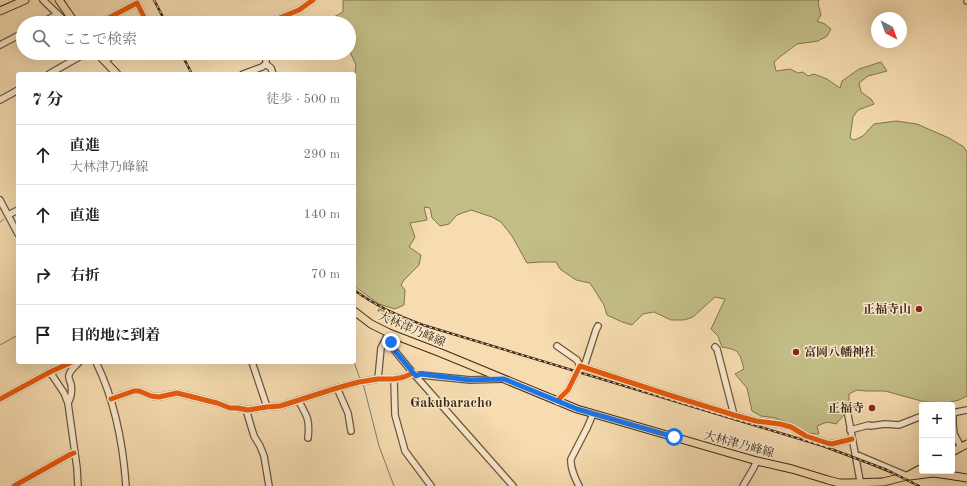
<!DOCTYPE html>
<html lang="ja">
<meta charset="utf-8">
<style>
body{margin:0;font-family:"Old Standard TT","Noto Serif JP",serif;background:#f6f6f6;color:#202124}
.controls{position:absolute;right:12px;bottom:12px;display:grid;overflow:hidden;border-radius:4px;box-shadow:0 4px 16px #0002}
.controls button{width:36px;height:36px;display:grid;place-items:center;padding:0;border:0;border-bottom:1px solid #e0e0e0;background:#fff;color:#202124;font:20px sans-serif}
.compass{position:absolute;left:871px;top:12px;width:36px;height:36px;border-radius:50%;background:#fff;box-shadow:0 4px 16px #0002;rotate:139deg}
.stop{position:absolute;width:12px;height:12px;margin:-9px;border:3px solid #1a73e8;border-radius:50%;background:#fff}
.stop.end{background:#1a73e8;border-color:#fff;box-shadow:0 1px 4px #0008}
.list{margin:0;padding:0;list-style:none}
h2{display:flex;justify-content:space-between;align-items:center;height:52px;margin:0;padding:0 16px;font-size:17px}
h2 small{font-size:13px;font-weight:400;color:#757577}
.list li{display:grid;grid-template-columns:26px 1fr auto;gap:12px;align-items:center;box-sizing:border-box;height:60px;padding:0 16px;border-top:1px solid #e0e0e0}
.list b{display:block;font-size:15px;white-space:nowrap}
.list p{margin:0;font-size:13px;white-space:nowrap;color:#757577}
.list em{font-size:13px;font-style:normal;color:#757577}
.icon{flex:none;width:22px;height:22px;fill:none;stroke:currentColor;stroke-width:2;stroke-linecap:round;stroke-linejoin:round}
.map{position:relative;flex:none;width:967px;height:486px;overflow:hidden}
.search{position:absolute;background:#fff;box-shadow:0 4px 16px #0002;left:16px;top:16px;width:340px;height:44px;display:flex;align-items:center;gap:10px;box-sizing:border-box;padding:0 14px;border-radius:22px;color:#757577;font-size:15px}
.panel{position:absolute;background:#fff;box-shadow:0 4px 16px #0002;left:16px;top:72px;width:340px;height:292px;border-radius:4px}
.map>svg:first-child{display:block}
.green{fill:#c3be86;stroke:#82744e}
.lines{fill:none;stroke-linecap:round;stroke-linejoin:round}
.stream{stroke:#798075;stroke-width:1}
.minor-casing{stroke:#6e563d;stroke-width:8}
.major-casing{stroke:#402a17;stroke-width:9}
.minor{stroke:#f9e8cc;stroke-width:5.5}
.major{stroke:#f6dcb0;stroke-width:7}
.rail-casing{stroke:#402a17;stroke-width:2.5}
.rail{stroke:#f9e8cc;stroke-width:1;stroke-dasharray:3;stroke-linecap:butt}
.cycleway-casing{stroke:#f9e8cc;stroke-width:8}
.cycleway{stroke:#e8590c;stroke-width:5}
.route{stroke:#1a73e8;stroke-width:5}
.poi-dot{fill:#8f2418;stroke:#f9e8cc;stroke-width:1.5}
.labels{text-anchor:middle;stroke-width:3;stroke-linejoin:round;paint-order:stroke}
.poi-label{font-size:12px;font-weight:bold;fill:#402a17;stroke:#f9e8cc;text-anchor:end}
.street-label{font-size:12px;fill:#402a17;stroke:#f9e8cc}
.quarter-label{font-size:14px;font-weight:bold;fill:#402a17;stroke:#f9e8cc}
</style>
<div class="map">
<svg width="967" height="486" viewBox="0 0 967 486">
<rect width="100%" height="100%" fill="#f6dcb0"/>
<filter id="stains"><feTurbulence type="fractalNoise" baseFrequency=".005" numOctaves="4"/><feColorMatrix values="0 0 0 0 .2 0 0 0 0 .09 0 0 0 0 .02 0 0 0 .5 -.17"/></filter>
<radialGradient id="worn" r=".72"><stop offset=".6" stop-color="#630" stop-opacity="0"/><stop offset="1" stop-color="#630" stop-opacity=".3"/></radialGradient>
<!-- green -->
<path class="green" d="M343 0H819L818 3 821 15 817 21 825 24 831 29 827 36 818 41 797 44 781 56 774 62 776 71 790 69 798 73 803 72 808 76 814 74 827 79 840 88 842 81 859 69 881 62 887 71 868 76 859 83 861 92 871 99 874 104 858 110 853 117 850 138 854 140 863 136 874 124 896 121 917 124 949 138 964 147 967 152V396L959 400 946 403 925 402 885 391H866L857 390 849 394V407L843 416 836 424 827 422 817 426 819 434 806 433 790 424 776 418 761 416 752 411 747 388 735 374 744 369C739 352 740 350 722 347L718 336 711 329 725 299 715 297 693 317 684 320H671L654 312 643 314 632 325 622 322 607 315 604 305 590 283 576 280 560 269 556 262H540L527 263 512 236 501 222 492 217 471 210 457 215 449 224 440 226 432 218 430 208 424 207 427 220 410 223 415 237 409 247 421 255 419 265 404 280 401 285 405 290 404 305 395 309 379 304 354 286V79L356 65 349 50V23H322L323 18H332L343 12Z
M379 309 384 311 398 319 394 324H390L384 316 378 311Z"/>
<g class="lines">
<!-- stream -->
<path class="stream" d="M0 222 4 219
M0 345 18 335
M354 362 360 379
M362 384 364 387 379 446 394 486"/>
<defs>
<path id="minor" d="M43 0 67 23
M967 0V1
M41 23 58 14
M99 23 137 3 147 23
M267 23 299 10 313 0
M0 45 23 33
M264 53 266 58V64L271 68 273 74
M105 61 110 57 119 53
M49 74 86 53
M243 74 262 67 266 64
M0 100 18 90
M0 200 18 234
M8 215 18 210
M389 333 391 342 395 351 413 373 513 486
M557 346 577 360 580 366
M715 347 717 349 734 415
M96 362C115 401 123 442 126 486
M252 362 267 407
M584 367 596 330 598 326
M50 372 64 393 68 403C71 398 72 390 71 384 70 381 68 378 69 375 70 370 76 366 79 362
M416 376 421 375 470 380 503 379
M378 379 381 348 389 333
M394 379 395 415 405 451 431 486
M337 388 348 413 351 431
M0 399 50 372 72 362
M111 399 134 391H139L151 396 159 397 177 393 217 403 230 408H237L248 410 267 407 280 406 337 388 359 382 378 379H394L404 377 413 373
M298 400C307 416 310 419 308 438
M558 401 560 398 568 390 580 366 669 395 734 415 756 421 780 424 791 427 806 436 827 443 832 444 852 439
M68 403 77 468 78 486
M248 410 247 413 254 436 260 446 264 456 269 486
M952 413 967 410
M953 413V424L954 434 961 447
M848 415 861 486
M850 430 869 425 870 426 885 424 899 425 922 416
M855 454 907 476
M14 486 71 454 74 453
M579 486C575 478 570 468 571 459L587 428 593 414
M743 486 753 469 757 461"/>
<path id="major" d="M59 0 75 23
M0 11 25 0
M97 53 117 74
M354 311 371 324 389 333 441 353 577 409 757 461 792 469 828 480 839 483H849L883 482 907 476 922 468
M952 452 967 444
M910 476 933 473 948 475 967 478"/>
</defs>
<!-- minor casing -->
<use href="#minor" class="minor-casing"/>
<!-- major casing -->
<use href="#major" class="major-casing"/>
<!-- minor -->
<use href="#minor" class="minor"/>
<!-- major -->
<use href="#major" class="major"/>
<defs>
<path id="rail" d="M154 0 166 23
M181 53 192 74
M354 290C378 307 396 315 423 325L823 446 887 470 919 486"/>
</defs>
<!-- rail casing -->
<use href="#rail" class="rail-casing"/>
<!-- rail -->
<use href="#rail" class="rail"/>
<defs>
<path id="cycleway" d="M99 23 137 3 147 23
M267 23 299 10 313 0
M0 399 50 372 72 362
M111 399 134 391H139L151 396 159 397 177 393 217 403 230 408H237L248 410 267 407 280 406 337 388 359 382 378 379H394L404 377 413 373
M558 401 560 398 568 390 580 366 669 395 734 415 756 421 780 424 791 427 806 436 827 443 832 444 852 439
M14 486 71 454 74 453"/>
</defs>
<!-- cycleway casing -->
<use href="#cycleway" class="cycleway-casing"/>
<!-- cycleway -->
<use href="#cycleway" class="cycleway"/>
</g>
<g class="lines">
<!-- route -->
<path class="route" d="M391 342 395 351 416 376 421 374 470 380 504 379 577 409 674 437"/>
</g>
<!-- markers -->
<g class="poi-dot">
<circle cx="919" cy="309" r="4"/>
<circle cx="796" cy="352" r="4"/>
<circle cx="872" cy="408" r="4"/>
</g>
<g class="labels">
<!-- poi labels -->
<g class="poi-label">
<text x="911" y="313">正福寺山</text>
<text x="804" y="356" text-anchor="start">富岡八幡神社</text>
<text x="864" y="412">正福寺</text>
</g>
<!-- street labels -->
<g class="street-label">
<text transform="translate(412 329) rotate(23)" y="4">大林津乃峰線</text>
<text transform="translate(739 444) rotate(15)" y="4">大林津乃峰線</text>
</g>
<!-- quarter labels -->
<g class="quarter-label">
<text x="451" y="407">Gakubaracho</text>
</g>
</g>
<rect width="100%" height="100%" filter="url(#stains)"/>
<rect width="100%" height="100%" fill="url(#worn)"/>
</svg>
<div class="controls">
<button>+</button>
<button>−</button>
</div>
<svg class="compass" viewBox="-18 -18 36 36"><path d="M0-13l5 13h-10z" fill="#e53935"/><path d="M0 13l5-13h-10z" fill="#757577"/></svg>
<div class="stop" style="left:674px;top:437px"></div>
<div class="stop end" style="left:391px;top:342px"></div>
<div class="search"><svg class="icon" aria-label="search" viewBox="0 0 24 24"><circle cx="10" cy="10" r="6"/><path d="M15 15l6 6"/></svg>ここで検索</div>
<section class="panel">
<h2>7 分<small>徒歩 · 500 m</small></h2>
<ul class="list">
<li><svg class="icon" aria-label="ahead" viewBox="0 0 24 24"><path d="M12 20V5M6 11l6-6 6 6"/></svg><div><b>直進</b><p>大林津乃峰線</p></div><em>290 m</em></li>
<li><svg class="icon" aria-label="ahead" viewBox="0 0 24 24"><path d="M12 20V5M6 11l6-6 6 6"/></svg><div><b>直進</b></div><em>140 m</em></li>
<li><svg class="icon" aria-label="right" viewBox="0 0 24 24"><path d="M7 20v-9h11M14 6l5 5-5 5"/></svg><div><b>右折</b></div><em>70 m</em></li>
<li><svg class="icon" aria-label="arrive" viewBox="0 0 24 24"><path d="M6 21V4h12l-3 4 3 4H6"/></svg><div><b>目的地に到着</b></div></li>
</ul>
</section>
</div>
